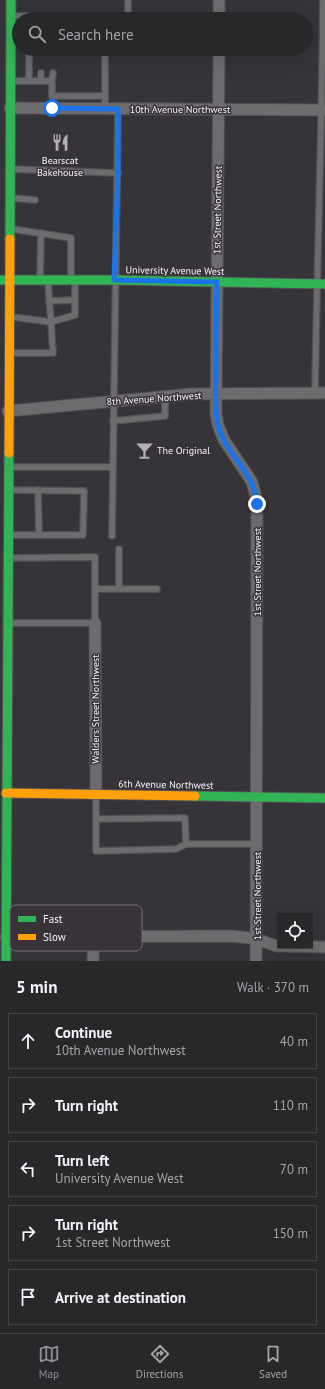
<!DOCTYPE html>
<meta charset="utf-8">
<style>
body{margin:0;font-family:"PT Sans",sans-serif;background:#302f32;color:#f1f3f6}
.controls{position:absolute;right:12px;bottom:12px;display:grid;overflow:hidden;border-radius:0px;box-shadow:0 4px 16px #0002}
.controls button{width:36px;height:36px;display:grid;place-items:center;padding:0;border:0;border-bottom:1px solid #444447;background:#28272a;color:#f1f3f6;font:20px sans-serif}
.stop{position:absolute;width:12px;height:12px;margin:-9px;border:3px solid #1a73e8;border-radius:50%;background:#fff}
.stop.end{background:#1a73e8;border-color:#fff;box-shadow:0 1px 4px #0008}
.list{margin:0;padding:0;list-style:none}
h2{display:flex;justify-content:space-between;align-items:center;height:52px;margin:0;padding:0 16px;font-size:17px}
h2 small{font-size:13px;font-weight:400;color:#a5a5a8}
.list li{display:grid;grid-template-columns:26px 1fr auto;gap:12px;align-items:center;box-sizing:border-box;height:56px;margin:0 8px 8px;padding:0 8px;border:1px solid #444447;border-radius:0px}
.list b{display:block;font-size:15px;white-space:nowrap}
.list p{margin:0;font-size:13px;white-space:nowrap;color:#a5a5a8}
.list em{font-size:13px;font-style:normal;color:#a5a5a8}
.icon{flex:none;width:22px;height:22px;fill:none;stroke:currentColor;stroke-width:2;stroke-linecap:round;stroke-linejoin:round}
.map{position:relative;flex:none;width:325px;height:961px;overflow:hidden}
.search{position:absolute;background:#28272a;box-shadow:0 4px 16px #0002;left:12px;right:12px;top:12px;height:44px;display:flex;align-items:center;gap:10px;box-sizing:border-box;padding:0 14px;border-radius:22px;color:#a5a5a8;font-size:15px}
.sheet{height:372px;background:#28272a}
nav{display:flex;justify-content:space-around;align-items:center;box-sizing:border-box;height:56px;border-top:1px solid #444447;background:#28272a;font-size:11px;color:#a5a5a8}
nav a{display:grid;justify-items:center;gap:2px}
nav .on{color:#8c9099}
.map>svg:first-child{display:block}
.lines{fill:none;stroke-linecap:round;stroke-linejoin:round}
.lane-casing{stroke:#525053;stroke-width:8}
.street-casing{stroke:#525053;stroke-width:13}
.fast-casing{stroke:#525053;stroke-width:11}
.slow-casing{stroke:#525053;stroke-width:11}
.lane{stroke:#6d6b6e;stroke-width:5.5}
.street{stroke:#6d6b6e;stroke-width:11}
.fast{stroke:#30b455;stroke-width:9}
.slow{stroke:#ff9f0a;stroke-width:9}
.route{stroke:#1a73e8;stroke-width:5}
.labels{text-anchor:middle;stroke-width:3;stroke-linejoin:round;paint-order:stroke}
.street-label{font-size:10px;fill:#f5f3f7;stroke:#373339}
.poi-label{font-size:10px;fill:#f5f3f7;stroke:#373339}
.key{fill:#373339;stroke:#706d72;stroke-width:1}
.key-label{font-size:11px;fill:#f5f3f7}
</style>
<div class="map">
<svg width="325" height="961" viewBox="0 0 325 961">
<rect width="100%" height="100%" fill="#363438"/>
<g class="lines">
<defs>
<path id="lane" d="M14 16 219 17
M128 16V0
M104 49 105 55V109
M41 73V81
M29 80V49
M12 81H52V96H104
M52 81 53 73
M12 169 118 173
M12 198 35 200
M12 229 71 238V280
M40 279 41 233
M49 301 75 300
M13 317 51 322 48 282
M11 353H53L51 322 75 315V281
M315 393C317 262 322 131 323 0
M113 421 165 416V397
M10 467H113L112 536
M113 467 118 109
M10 490 84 491 83 535H11
M38 490 39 535
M10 558 95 557V589H157
M119 589V549
M9 623H95V589
M96 796V851L176 849 186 844H257
M96 819 185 818 186 844"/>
<path id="street" d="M219 19V0
M219 49 216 414 218 425 224 440 252 482 256 497 257 515 256 961
M10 108 325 110
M8 411 192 394 325 393
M95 623 96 794
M6 937 233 936 257 939 276 946 325 947
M93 961 94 936"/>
<path id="fast" d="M10 239 11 0
M0 280H114L325 284
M195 796 325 798
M6 961 9 453"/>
<path id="slow" d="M9 453 10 239
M6 793 195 796"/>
</defs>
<!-- lane casing -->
<use href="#lane" class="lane-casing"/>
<!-- street casing -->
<use href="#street" class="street-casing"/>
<!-- fast casing -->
<use href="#fast" class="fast-casing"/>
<!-- slow casing -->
<use href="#slow" class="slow-casing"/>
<!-- lane -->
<use href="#lane" class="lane"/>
<!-- street -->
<use href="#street" class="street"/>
<!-- fast -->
<use href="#fast" class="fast"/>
<!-- slow -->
<use href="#slow" class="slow"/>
</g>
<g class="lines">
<!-- route -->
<path class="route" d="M52 108 118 109V173L114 280 217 282C216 311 216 341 216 371 216 388 214 408 218 426 226 456 254 470 257 504"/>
</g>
<!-- icons -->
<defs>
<symbol id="restaurant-bare" viewBox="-9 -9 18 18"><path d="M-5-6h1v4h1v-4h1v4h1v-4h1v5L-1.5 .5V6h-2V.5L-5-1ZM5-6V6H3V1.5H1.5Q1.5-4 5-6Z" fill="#b2b0b4" stroke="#373339" stroke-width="2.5" paint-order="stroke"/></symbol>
<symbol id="bar-bare" viewBox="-9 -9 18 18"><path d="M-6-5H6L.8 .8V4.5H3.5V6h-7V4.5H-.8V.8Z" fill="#b2b0b4" stroke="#373339" stroke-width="2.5" paint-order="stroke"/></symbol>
</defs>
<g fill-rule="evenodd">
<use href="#restaurant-bare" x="48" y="130" width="25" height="25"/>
<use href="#bar-bare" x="132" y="438" width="25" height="25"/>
</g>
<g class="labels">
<!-- street labels -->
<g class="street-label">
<text x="180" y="113">10th Avenue Northwest</text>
<text transform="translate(217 210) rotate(-89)" y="4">1st Street Northwest</text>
<text transform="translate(175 270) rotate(1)" y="4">University Avenue West</text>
<text transform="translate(154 398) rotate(-4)" y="4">8th Avenue Northwest</text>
<text transform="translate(257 572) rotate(-90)" y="4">1st Street Northwest</text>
<text transform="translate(95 709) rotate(-90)" y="4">Walders Street Northwest</text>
<text transform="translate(166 784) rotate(1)" y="4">6th Avenue Northwest</text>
<text transform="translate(257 896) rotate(-90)" y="4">1st Street Northwest</text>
</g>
<!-- poi labels -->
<g class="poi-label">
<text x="60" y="164">Bearscat<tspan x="60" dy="12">Bakehouse</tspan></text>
<text x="157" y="454" text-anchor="start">The Original</text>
</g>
</g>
<!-- legend -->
<rect x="10" y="905" width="132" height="46" rx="6" class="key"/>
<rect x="18" y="916" width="18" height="6" fill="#30b455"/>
<rect x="18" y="934" width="18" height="6" fill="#ff9f0a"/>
<g class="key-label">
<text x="43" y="923">Fast</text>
<text x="43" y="941">Slow</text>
</g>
</svg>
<div class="controls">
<button><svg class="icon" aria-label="locate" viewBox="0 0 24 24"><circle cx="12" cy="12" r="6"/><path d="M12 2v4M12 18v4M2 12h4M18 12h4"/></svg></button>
</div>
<div class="stop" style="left:52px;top:108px"></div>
<div class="stop end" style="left:257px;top:504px"></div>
<div class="search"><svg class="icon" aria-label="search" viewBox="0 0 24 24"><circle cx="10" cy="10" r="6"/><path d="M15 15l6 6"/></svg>Search here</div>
</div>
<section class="sheet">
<h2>5 min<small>Walk · 370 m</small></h2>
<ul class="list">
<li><svg class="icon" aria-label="ahead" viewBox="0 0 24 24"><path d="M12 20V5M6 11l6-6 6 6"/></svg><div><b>Continue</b><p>10th Avenue Northwest</p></div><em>40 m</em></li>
<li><svg class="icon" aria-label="right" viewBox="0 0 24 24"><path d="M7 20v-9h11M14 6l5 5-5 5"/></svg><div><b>Turn right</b></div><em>110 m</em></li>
<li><svg class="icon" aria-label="left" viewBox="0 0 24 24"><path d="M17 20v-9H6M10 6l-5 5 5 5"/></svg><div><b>Turn left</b><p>University Avenue West</p></div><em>70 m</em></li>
<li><svg class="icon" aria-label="right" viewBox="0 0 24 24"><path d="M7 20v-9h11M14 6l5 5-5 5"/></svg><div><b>Turn right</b><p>1st Street Northwest</p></div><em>150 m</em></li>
<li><svg class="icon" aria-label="arrive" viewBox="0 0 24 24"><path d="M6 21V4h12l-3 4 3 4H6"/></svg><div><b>Arrive at destination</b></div></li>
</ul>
</section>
<nav>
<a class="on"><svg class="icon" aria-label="map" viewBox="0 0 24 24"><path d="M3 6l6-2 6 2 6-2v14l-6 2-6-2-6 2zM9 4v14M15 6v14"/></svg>Map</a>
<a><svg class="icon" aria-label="directions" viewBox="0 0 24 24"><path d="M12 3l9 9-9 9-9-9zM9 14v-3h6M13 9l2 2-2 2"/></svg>Directions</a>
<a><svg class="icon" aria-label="saved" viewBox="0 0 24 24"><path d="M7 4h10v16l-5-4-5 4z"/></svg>Saved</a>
</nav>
